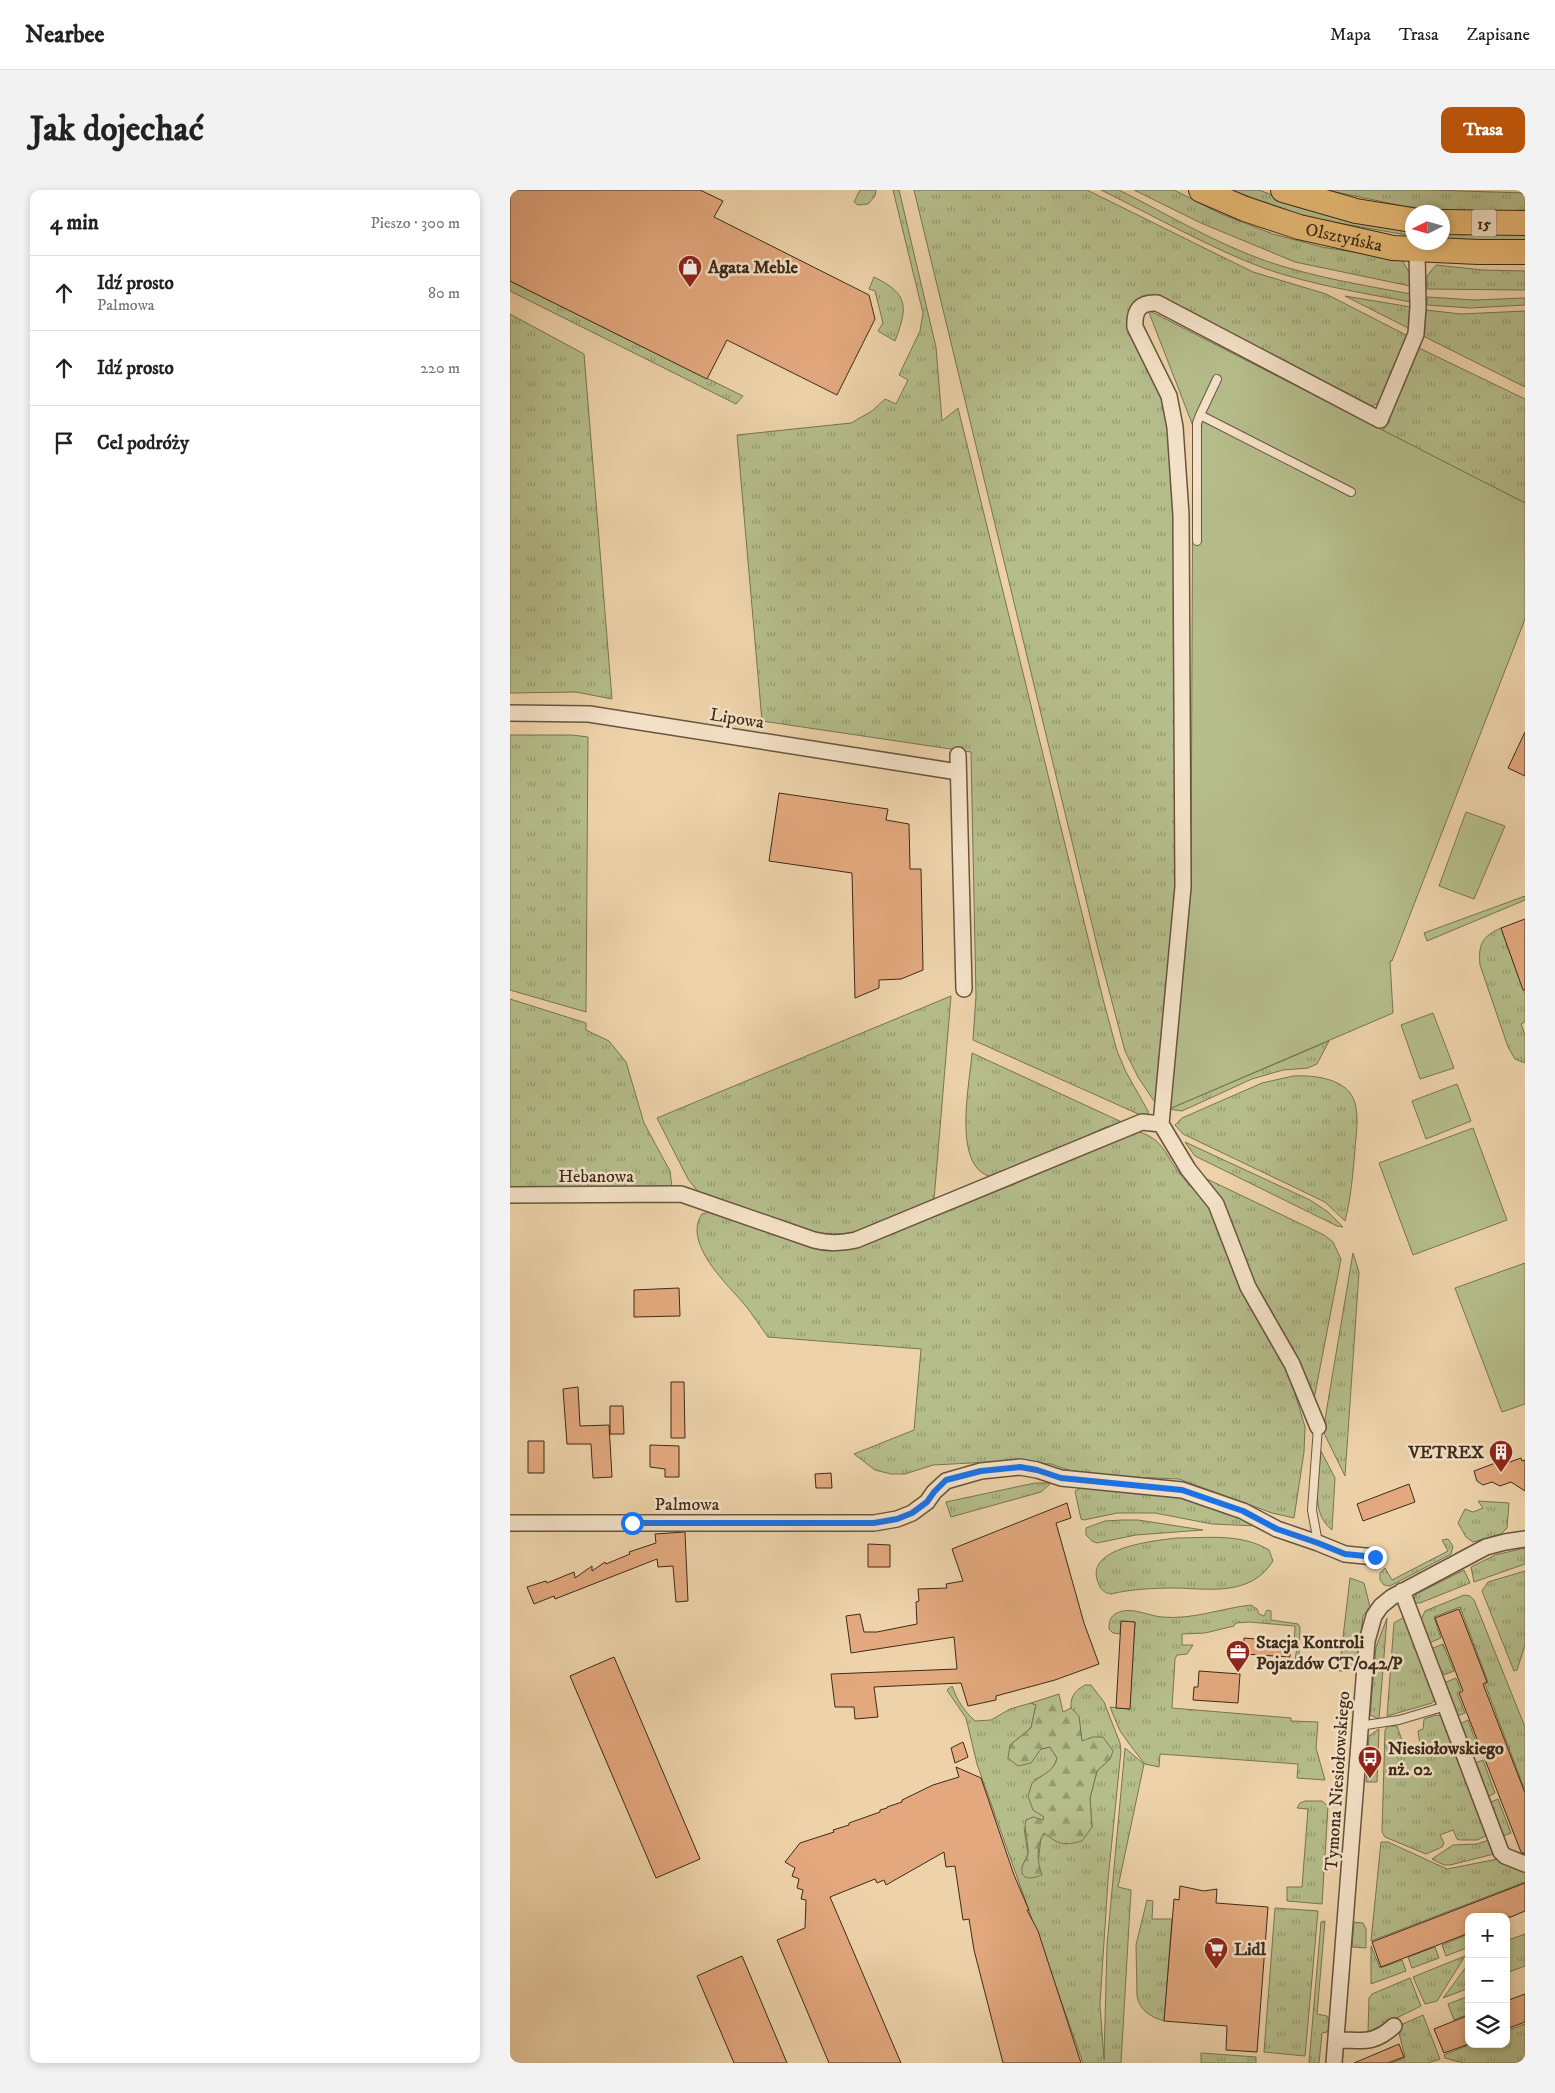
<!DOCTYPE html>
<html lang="pl">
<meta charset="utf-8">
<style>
body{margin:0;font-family:"IM FELL DW Pica",serif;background:#f2f2f2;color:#222}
.controls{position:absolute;right:15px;bottom:15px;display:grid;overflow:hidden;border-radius:10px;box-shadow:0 2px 8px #0003}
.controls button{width:45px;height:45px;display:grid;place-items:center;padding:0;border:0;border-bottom:1px solid #e0e0e0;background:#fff;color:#222;font:25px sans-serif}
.compass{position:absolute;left:895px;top:15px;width:45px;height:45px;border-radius:50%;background:#fff;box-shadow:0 2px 8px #0003;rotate:265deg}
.stop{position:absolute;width:15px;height:15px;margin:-11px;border:4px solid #1a73e8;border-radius:50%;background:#fff}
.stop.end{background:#1a73e8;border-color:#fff;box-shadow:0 1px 5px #0008}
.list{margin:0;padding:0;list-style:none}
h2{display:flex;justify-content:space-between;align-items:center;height:65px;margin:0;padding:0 20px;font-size:21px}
h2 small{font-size:16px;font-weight:400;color:#767676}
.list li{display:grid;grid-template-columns:32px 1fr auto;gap:15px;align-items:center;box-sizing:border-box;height:75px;padding:0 20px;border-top:1px solid #e0e0e0}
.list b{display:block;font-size:19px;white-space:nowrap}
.list p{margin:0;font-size:16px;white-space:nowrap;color:#767676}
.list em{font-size:16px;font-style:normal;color:#767676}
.icon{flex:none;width:28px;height:28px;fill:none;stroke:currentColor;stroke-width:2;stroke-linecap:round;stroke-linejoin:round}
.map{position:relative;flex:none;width:1015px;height:1873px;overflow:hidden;border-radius:10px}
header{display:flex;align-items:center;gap:30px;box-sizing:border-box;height:70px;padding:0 25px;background:#fff;border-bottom:1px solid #e0e0e0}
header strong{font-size:24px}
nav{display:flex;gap:28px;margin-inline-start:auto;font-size:18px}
.intro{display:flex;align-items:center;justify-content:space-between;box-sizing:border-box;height:120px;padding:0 30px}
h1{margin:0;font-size:35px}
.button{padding:12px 22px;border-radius:10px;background:#b45309;color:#fff;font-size:18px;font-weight:700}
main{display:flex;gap:30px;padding:0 30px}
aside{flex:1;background:#fff;border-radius:10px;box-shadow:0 2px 8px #0003}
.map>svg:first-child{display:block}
.grass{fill:url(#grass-tufts);stroke:#787453}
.forest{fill:url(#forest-firs);stroke:#787453}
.garden{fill:#b5bd8b;stroke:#787453}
.building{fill:#e3a87e;stroke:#3c2b1b}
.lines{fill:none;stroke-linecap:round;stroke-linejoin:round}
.lane-casing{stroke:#68553f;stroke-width:10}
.street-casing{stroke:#68553f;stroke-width:18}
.primary-casing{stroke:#3c2b1b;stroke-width:26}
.lane{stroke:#f4e2c8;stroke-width:8}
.street{stroke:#f4e2c8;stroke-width:15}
.primary{stroke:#e7ba75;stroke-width:24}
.route{stroke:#1a73e8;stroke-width:6}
.labels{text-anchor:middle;stroke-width:5;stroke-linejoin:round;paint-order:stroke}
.shield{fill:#f4e2c8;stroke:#73624f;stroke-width:1}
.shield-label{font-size:16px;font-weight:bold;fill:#3c2b1b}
.street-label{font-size:18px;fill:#3c2b1b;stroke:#f4e2c8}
.poi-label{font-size:18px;font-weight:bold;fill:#3c2b1b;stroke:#f4e2c8;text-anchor:start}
</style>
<header>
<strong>Nearbee</strong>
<nav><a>Mapa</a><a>Trasa</a><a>Zapisane</a></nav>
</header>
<div class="intro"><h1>Jak dojechać</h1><a class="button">Trasa</a></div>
<main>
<aside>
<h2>4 min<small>Pieszo · 300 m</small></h2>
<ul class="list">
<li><svg class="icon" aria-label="ahead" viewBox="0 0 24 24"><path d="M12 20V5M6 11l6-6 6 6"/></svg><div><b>Idź prosto</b><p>Palmowa</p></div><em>80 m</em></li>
<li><svg class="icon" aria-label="ahead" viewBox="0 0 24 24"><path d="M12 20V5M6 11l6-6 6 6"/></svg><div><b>Idź prosto</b></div><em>220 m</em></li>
<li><svg class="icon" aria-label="arrive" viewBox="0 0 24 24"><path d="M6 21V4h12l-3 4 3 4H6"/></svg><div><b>Cel podróży</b></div></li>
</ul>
</aside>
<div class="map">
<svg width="1015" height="1873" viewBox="0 0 1015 1873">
<defs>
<pattern id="grass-tufts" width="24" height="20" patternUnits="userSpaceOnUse" patternTransform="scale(1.25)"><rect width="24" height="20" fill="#b5bd8b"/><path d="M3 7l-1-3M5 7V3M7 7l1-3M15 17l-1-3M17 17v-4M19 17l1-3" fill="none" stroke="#949a71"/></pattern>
<pattern id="forest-firs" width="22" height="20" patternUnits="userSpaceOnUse" patternTransform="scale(1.25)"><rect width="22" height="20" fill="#b5bd8b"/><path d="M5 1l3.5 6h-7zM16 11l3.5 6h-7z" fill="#949a71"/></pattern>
</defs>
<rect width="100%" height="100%" fill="#eed3aa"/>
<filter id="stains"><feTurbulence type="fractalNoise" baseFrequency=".004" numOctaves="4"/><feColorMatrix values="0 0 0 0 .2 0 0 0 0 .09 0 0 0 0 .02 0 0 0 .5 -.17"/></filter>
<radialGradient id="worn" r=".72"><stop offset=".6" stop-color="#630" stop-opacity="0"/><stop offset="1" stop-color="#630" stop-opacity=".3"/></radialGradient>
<!-- grass -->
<path class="grass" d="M350 0H366L365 6 358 14 348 15 344 12Z
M383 0H389L426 157 432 231 448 218 593 809 607 861 616 882 638 921V926L635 927 463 850 466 806 461 562 252 531 227 245 341 233 362 221 375 209 386 214 398 190 389 185 410 141 413 123Z
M404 0H577L743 82 816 104 900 147 872 211 862 216 652 107C639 104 632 106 623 115L655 206 666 323 669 696 646 914 628 887 615 861 588 759Z
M591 0H609C657 24 705 53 756 71 803 87 852 95 901 104V112C852 103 803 95 756 79 702 59 644 26 591 0Z
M624 0H664L709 23 763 44 812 57 892 70 900 84V96L785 72 691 33Z
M721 0H749L778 11 902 39V46L800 28Z
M816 0H921L1015 3V21L944 22 893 16Z
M932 41 1015 43V50L977 53 933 48Z
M926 75 973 80 1015 81V100L917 99V86Z
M364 87C399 104 398 117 385 151L368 141 373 133 365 101 359 99Z
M0 91 233 206 226 214 0 101Z
M835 106 901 117 900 139Z
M917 107 964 110 1015 108V115L961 118 917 115Z
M916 120 951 124 1015 121V197L913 146Z
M0 124 74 164 102 509 66 502 0 503Z
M907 157 1015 209V313L873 241Z
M0 545H62L78 547 76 822 0 800Z
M991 738 1015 804V832L1011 834 1015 845V873L1005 869 998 857 970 775C968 755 972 746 991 738Z
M441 806 424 1010 348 1045 315 1047 190 1004 178 989 147 928Z
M0 809 76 833V840L99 851 116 872 134 933 160 981 162 998 0 999Z
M819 851 807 874 798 878 773 880 742 889 672 921 659 919Z
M462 863 614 933 596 937 487 987C484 987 479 987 476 985 443 970 460 892 462 863Z
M783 886C804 885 838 888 845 913 849 928 846 945 845 959 843 983 841 1008 835 1031L815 1012 673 944 665 935 672 928 752 893Z
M627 941C655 950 654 964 670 984 680 997 692 1007 702 1020L777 1177 795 1237 794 1262 784 1328 762 1323 669 1289 573 1285 541 1274 499 1271 423 1275 395 1284H381L365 1280 344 1264 404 1240 411 1159 258 1147C250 1136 243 1125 235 1115 218 1095 172 1053 192 1024L200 1022 314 1059Z
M675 952 800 1010 818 1022 833 1037 827 1036 685 966Z
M697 989 814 1045 823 1052 831 1069 804 1209 752 1110Z
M843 1063 849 1082 835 1286 813 1241Z
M811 1261 825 1288 822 1340C799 1322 809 1287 811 1261Z
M525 1293H541L531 1302 441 1327 436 1312Z
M592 1297C624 1301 657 1303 688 1312 709 1319 729 1327 749 1336L702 1334 645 1323H607L574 1330 571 1329 565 1301 571 1298Z
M968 1311 999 1313 997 1338 991 1344 963 1352 956 1347 948 1333 955 1319 963 1322 973 1318Z
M612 1330H628L693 1340 626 1345 587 1353 582 1351 576 1345V1338L595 1331Z
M666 1348C697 1348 731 1343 759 1360L763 1371C741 1406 701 1399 666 1398 645 1398 621 1399 601 1404 594 1403 590 1399 588 1392 574 1357 645 1351 666 1348Z
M938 1349 943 1356 941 1364 880 1396 874 1395 870 1390V1383L875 1378 882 1390 938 1361 932 1350Z
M1015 1358V1374L964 1392 961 1377 985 1365Z
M954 1380 960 1393 910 1413H906L904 1409 906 1404Z
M1015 1381V1455L1007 1480 1004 1481 972 1401 978 1392Z
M840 1388 854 1393 860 1417 853 1426 848 1467 840 1481H829Z
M954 1405 960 1406 964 1410 1015 1537V1601L975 1494 978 1492 950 1417 924 1427 931 1448 919 1453 911 1430 915 1421Z
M741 1415 747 1419 749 1424 754 1426 757 1420 761 1421V1430L788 1434 790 1437 789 1466 792 1469 800 1472 790 1474V1477L799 1478V1481L787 1480 784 1477 787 1457H784L785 1436 739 1432 726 1433 724 1436 695 1443 672 1444V1455H683L677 1464 667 1465 665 1469 662 1518 781 1528V1531L808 1532 806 1558 815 1590 787 1588 788 1574 650 1564 649 1577 635 1574 623 1559 610 1541 600 1517 619 1519 625 1432 611 1431 610 1444 603 1443 599 1439C599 1432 600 1426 607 1423 621 1416 638 1426 652 1427 683 1430 712 1418 741 1415Z
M896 1426 926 1508 922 1513 877 1526 884 1433Z
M877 1428 869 1529 860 1525 866 1457Z
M933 1454 944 1481 931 1486 921 1459Z
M946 1488 951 1500 947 1503 955 1523 947 1526 934 1493Z
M575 1495H581L594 1512 610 1553 611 1561 598 1690 590 1814 594 1869 597 1755 615 1558 634 1574 608 1697 621 1700 611 1873H573L467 1574 456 1528 437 1500 442 1496C447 1510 454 1521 465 1531L481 1530 500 1519 521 1513 526 1515 521 1538 500 1555 531 1559 540 1557 547 1568C544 1580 535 1585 524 1590L535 1627 533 1630 514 1638 518 1664 512 1677 528 1674 531 1648 534 1643 582 1637 580 1608 587 1581 600 1569 583 1547 572 1552 569 1527 561 1518C560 1506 566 1500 575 1495Z
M926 1525 932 1526 978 1645 967 1650H950L947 1649 943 1640 930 1645 934 1653 932 1657 916 1664 875 1647 872 1642 875 1540 878 1536H887L895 1559 910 1554 908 1541 913 1539 914 1529Z
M958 1530 970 1563 962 1566 950 1534Z
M869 1539 867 1592H856L859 1546Z
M973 1570 985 1603 978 1607 965 1573Z
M988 1609 1001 1643 993 1646 981 1612Z
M795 1611H812L818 1616 812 1714 777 1711V1697H792L798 1619 787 1618 790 1613Z
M979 1650 985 1662 984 1664 940 1675H934L922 1669 943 1655 967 1654Z
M871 1652H878L937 1679 988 1669 1015 1682V1692L861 1751Z
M637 1710 643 1711 642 1729H662L654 1831C641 1827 630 1821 627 1806L626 1755Z
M765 1718 808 1721 795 1866 754 1862Z
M815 1731 807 1824 817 1826 821 1835 817 1842 812 1843 809 1873H799L811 1732Z
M844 1732 853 1733 856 1739V1758L842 1757Z
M959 1744V1757L936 1766 932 1755Z
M1015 1744V1776L996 1783V1751Z
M861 1756 870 1778 892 1770 896 1781 861 1794Z
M925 1757 929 1768 902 1778 898 1767Z
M955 1766 927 1811 915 1814 903 1787Z
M959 1773V1798L933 1808Z
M900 1788 911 1816 858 1842 859 1808 862 1804Z
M959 1806V1824L944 1830 938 1814Z
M913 1825 930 1869 918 1873H881L895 1867 889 1843 893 1834Z
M1015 1834V1873H953L935 1868 934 1865 961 1854H996V1841Z
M691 1863 746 1867V1873H691Z"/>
<!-- forest -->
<path class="forest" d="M549 1504 553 1522 561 1518 569 1526 572 1551 583 1547H593L603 1561 600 1569 587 1581 580 1608 582 1637 572 1651C553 1656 550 1655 534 1643 526 1655 527 1672 532 1685 525 1688 510 1692 512 1678 513 1672 518 1668 518 1663 519 1651 513 1642 516 1630L523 1627 533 1630 534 1627 523 1620 518 1606 522 1593C532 1584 544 1582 547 1568L540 1557 531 1559 521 1573 508 1576 498 1568 500 1555 521 1538 526 1515 521 1513Z"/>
<!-- garden -->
<path class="garden" d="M638 120 1015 313V429L882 771H880L883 823 659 919 681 698 683 236Z
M956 622 995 636 964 709 929 696Z
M1015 706V710L917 751 914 743Z
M923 823 944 878 910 889 891 835Z
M947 894 961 931 916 949 902 911Z
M963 938 997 1030 903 1065 869 973Z
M1015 1073V1214L992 1222 945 1098Z"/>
<!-- building -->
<path class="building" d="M0 0H190L213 11 204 27 359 105 365 129 327 205 217 150 197 189 0 91Z
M1015 542V586L998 578Z
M269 603 378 619 376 630 399 634 400 679H411L413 780 391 789 369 790V798L345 808 342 683 259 671Z
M1015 729V800H1013L991 738Z
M169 1098 170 1126 124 1127V1100Z
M161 1192H174L175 1248H161Z
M68 1197 70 1236 99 1235 102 1287 83 1288 81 1254H57L53 1199Z
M100 1216H113L114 1244H100Z
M18 1251H34V1283H18Z
M140 1255 169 1256V1287H155V1279L140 1277Z
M1011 1268 1012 1271 1015 1270V1301L1001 1292 990 1296 982 1292 973 1295 967 1291 964 1281 996 1269 997 1273Z
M321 1283 322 1298H306L305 1284Z
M899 1294 905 1312 853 1331 847 1314Z
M557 1313 561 1328 546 1333 574 1433 589 1474 545 1490 486 1506V1510L458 1516 451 1493 364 1497 368 1527 345 1529 344 1517H325L321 1484 447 1479 444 1447 341 1463 336 1426 350 1424 354 1442H367L407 1434 406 1412 409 1411 408 1399 437 1398 436 1394 453 1391 442 1359Z
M175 1342 178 1411 166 1412 163 1376 148 1377 147 1369 45 1409 44 1406 24 1414 17 1397 36 1391 37 1393 64 1382 65 1388 82 1376V1381L95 1372 96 1374 120 1364 119 1362 146 1353 145 1344Z
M358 1354 380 1355V1377H358Z
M949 1419 977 1492 973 1494 1015 1603V1664L1011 1662 949 1503 953 1501 925 1428Z
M611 1431 625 1432 620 1519 606 1518Z
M734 1448 781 1452 780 1467 733 1464Z
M104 1467 190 1669 146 1688 60 1486Z
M689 1481 730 1484 728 1513 683 1510 684 1497H688Z
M453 1552 458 1567 445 1573 441 1558Z
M446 1577 471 1588 504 1685 519 1720H517L528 1741 571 1873H493L464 1760 459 1729 453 1730 445 1676 436 1677 434 1662 376 1695 374 1690 367 1693 365 1689 320 1707 391 1873H319L267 1750 295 1738 296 1710 291 1709 293 1700 287 1698 289 1689 282 1686 285 1678 275 1672 290 1653 324 1642 323 1640 339 1635V1633L370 1622V1620L377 1618V1617L392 1612V1610L423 1595 449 1587Z
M1015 1693V1721L1001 1727H959V1743L871 1777 862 1752Z
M670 1696 694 1701 707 1699 706 1713 758 1717 747 1862 716 1860 717 1836 654 1831 664 1709 669 1710Z
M232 1766 277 1873H224L187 1786Z
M1015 1804V1832L996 1839V1811Z
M959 1825V1854L934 1863 924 1839Z
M889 1854 894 1867 878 1873H844Z"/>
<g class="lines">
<defs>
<path id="lane" d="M690 225 707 189
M687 351V233L690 225 841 302
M808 1237 802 1320 808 1353
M849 1536 889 1530 936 1516"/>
<path id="street" d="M0 523 79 524 448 582
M448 565 454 799
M0 1005 171 1004 304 1050C319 1054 331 1053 346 1050L632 932 651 934
M808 1237 782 1174 738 1097 706 1014 678 979 651 934 673 697 671 325 665 237 659 206 625 137C624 120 630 112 647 113L870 230 906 144 908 117 907 59
M0 1333H364L387 1329 402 1323 417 1312 424 1302 436 1291 471 1281 510 1277 527 1280 551 1288 672 1300 733 1321 767 1339 808 1353 835 1364 865 1367
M892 1401 991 1662 995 1666 1015 1674
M826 1850C853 1850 863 1855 884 1836
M824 1873 857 1451 864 1426 871 1416 882 1407 976 1357 995 1352 1015 1349"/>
<g id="primary">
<path id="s1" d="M691 0 735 19 789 37 883 58 968 62H1015"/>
<path d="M773 0 846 21 902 30"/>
<path d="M932 32 1015 33"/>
</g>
</defs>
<!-- lane casing -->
<use href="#lane" class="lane-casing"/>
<!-- street casing -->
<use href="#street" class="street-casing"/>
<!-- primary casing -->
<use href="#primary" class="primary-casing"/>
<!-- lane -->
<use href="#lane" class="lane"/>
<!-- street -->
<use href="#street" class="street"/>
<!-- primary -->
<use href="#primary" class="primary"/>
</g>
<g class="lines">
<!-- route -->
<path class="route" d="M122 1333H364L387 1329 402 1323 417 1312 424 1302 436 1290 471 1281 510 1277 527 1280 551 1288 672 1300 733 1321 767 1339 808 1353 835 1364 865 1367"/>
</g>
<!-- icons -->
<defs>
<symbol id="shop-pin" viewBox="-11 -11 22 30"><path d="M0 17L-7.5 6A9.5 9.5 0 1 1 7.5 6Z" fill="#8f2418" stroke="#f4e2c8"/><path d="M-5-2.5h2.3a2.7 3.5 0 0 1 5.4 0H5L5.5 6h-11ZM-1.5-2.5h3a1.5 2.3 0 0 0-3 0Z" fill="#fff"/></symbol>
<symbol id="building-pin" viewBox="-11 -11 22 30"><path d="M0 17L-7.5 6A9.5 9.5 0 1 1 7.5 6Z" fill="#8f2418" stroke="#f4e2c8"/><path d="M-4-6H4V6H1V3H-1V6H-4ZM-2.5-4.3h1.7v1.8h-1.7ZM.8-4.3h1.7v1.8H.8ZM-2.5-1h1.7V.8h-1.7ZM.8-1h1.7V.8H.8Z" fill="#fff"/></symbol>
<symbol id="office-pin" viewBox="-11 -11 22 30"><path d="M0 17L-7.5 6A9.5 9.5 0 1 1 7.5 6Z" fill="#8f2418" stroke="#f4e2c8"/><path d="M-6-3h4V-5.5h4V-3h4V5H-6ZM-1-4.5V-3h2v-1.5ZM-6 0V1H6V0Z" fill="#fff"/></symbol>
<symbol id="bus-pin" viewBox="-11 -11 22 30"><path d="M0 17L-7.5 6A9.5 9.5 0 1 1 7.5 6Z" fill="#8f2418" stroke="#f4e2c8"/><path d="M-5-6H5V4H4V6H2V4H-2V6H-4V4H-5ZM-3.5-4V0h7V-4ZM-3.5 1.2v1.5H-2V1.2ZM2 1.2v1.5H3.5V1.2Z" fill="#fff"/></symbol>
<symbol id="supermarket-pin" viewBox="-11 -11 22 30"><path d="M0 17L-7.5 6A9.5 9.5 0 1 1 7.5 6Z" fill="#8f2418" stroke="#f4e2c8"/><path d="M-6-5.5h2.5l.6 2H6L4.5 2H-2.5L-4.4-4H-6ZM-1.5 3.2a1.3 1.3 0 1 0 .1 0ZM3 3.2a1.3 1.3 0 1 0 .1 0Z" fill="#fff"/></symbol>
</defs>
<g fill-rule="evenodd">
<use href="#shop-pin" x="166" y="63" width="28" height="38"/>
<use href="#building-pin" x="977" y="1248" width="28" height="38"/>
<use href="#office-pin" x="714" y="1448" width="28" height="38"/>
<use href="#bus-pin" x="846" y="1554" width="28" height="38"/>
<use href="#supermarket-pin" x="692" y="1745" width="28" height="38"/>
</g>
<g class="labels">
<!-- shield labels -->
<rect class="shield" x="961.5" y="19.5" width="25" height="27" rx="4"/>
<g class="shield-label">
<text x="974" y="39">15</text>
</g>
<!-- street labels -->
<g class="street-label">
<text dy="6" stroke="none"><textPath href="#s1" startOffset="151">Olsztyńska</textPath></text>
<text transform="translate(227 528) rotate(9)" y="6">Lipowa</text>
<text x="86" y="992">Hebanowa</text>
<text x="177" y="1320">Palmowa</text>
<text transform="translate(827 1591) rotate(-86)" y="6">Tymona Niesiołowskiego</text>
</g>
<!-- poi labels -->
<g class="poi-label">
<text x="198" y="83">Agata Meble</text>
<text x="974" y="1268" text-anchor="end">VETREX</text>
<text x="746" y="1458">Stacja Kontroli<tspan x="746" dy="21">Pojazdów CT/042/P</tspan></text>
<text x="878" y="1564">Niesiołowskiego<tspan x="878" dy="21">nż. 02</tspan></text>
<text x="724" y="1765">Lidl</text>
</g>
</g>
<rect width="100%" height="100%" filter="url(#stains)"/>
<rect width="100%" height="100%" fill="url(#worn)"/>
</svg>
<div class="controls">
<button>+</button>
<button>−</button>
<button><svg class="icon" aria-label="layers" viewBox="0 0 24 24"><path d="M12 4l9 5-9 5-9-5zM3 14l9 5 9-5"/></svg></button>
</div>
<svg class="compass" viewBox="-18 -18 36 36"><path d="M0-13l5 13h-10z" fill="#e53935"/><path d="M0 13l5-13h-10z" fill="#767676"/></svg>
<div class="stop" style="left:122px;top:1333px"></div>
<div class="stop end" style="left:865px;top:1367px"></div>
</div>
</main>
